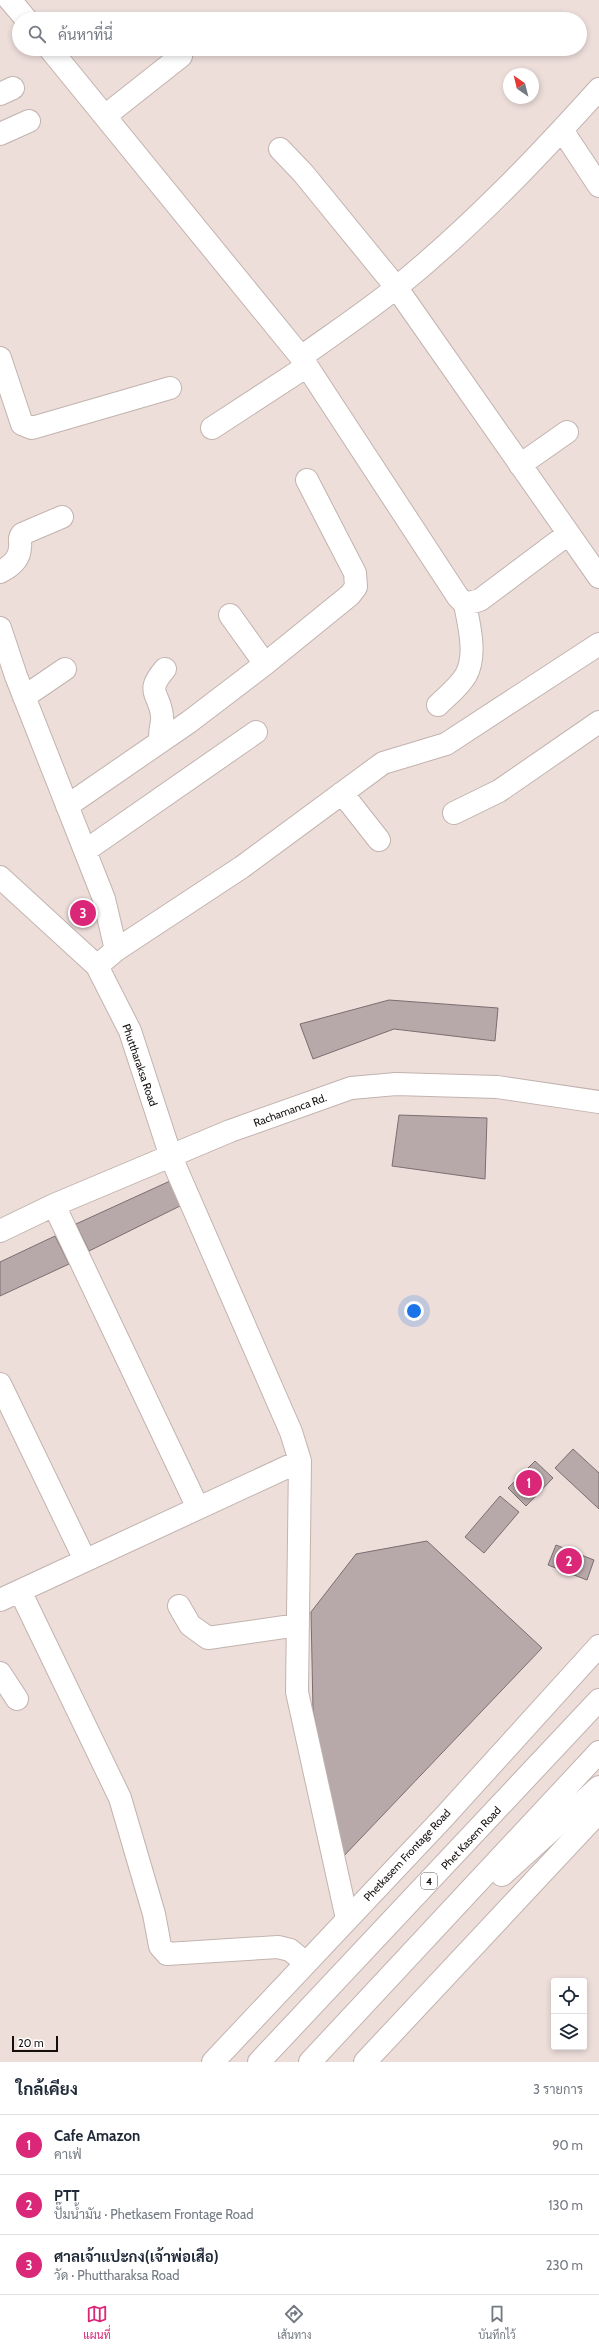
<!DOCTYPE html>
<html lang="th">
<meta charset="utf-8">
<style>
body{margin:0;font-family:Cabin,Sarabun,sans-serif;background:#f6f6f7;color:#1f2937}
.controls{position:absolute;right:12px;bottom:12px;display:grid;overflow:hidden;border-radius:4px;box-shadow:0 2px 6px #0003}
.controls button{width:36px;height:36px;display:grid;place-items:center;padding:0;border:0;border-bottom:1px solid #e0e1e3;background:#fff;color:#1f2937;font:20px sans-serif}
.compass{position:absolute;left:503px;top:68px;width:36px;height:36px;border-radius:50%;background:#fff;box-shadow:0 2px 6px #0003;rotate:325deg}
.scale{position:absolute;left:12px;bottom:10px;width:46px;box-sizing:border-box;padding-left:4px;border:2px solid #15100e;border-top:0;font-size:11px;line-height:14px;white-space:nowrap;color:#15100e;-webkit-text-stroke:3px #fff;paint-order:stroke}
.you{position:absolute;left:414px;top:1311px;width:14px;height:14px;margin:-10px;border:3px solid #fff;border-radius:50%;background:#1a73e8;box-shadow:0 0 0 6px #1a73e833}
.badge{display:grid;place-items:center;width:26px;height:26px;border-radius:50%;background:#db2777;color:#fff;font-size:13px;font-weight:700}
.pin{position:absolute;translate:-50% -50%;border:2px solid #fff;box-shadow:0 1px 4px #0006}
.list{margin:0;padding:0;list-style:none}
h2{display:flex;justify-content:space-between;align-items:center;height:52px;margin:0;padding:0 16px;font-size:17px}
h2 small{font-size:13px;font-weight:400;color:#747a83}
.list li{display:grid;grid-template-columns:26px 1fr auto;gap:12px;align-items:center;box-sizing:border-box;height:60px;padding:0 16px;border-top:1px solid #e0e1e3}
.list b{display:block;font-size:15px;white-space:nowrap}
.list p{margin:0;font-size:13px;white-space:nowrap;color:#747a83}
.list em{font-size:13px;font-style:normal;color:#747a83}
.icon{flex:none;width:22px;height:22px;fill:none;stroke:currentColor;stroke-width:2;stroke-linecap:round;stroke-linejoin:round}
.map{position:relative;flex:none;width:599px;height:2062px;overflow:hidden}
.search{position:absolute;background:#fff;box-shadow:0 2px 6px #0003;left:12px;right:12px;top:12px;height:44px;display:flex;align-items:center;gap:10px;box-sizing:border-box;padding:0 14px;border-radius:22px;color:#747a83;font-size:15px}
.sheet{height:232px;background:#fff}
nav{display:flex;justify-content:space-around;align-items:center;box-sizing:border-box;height:56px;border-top:1px solid #e0e1e3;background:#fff;font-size:11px;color:#747a83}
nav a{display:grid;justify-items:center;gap:2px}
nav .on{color:#db2777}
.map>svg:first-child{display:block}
.building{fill:#b7a8a9;stroke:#7c6e70}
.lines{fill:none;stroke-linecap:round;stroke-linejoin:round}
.minor-casing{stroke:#c2b3af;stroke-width:24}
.major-casing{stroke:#c2b3af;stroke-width:24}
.highway-casing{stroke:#c2b3af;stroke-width:24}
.minor{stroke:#fff;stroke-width:22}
.major{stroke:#fff;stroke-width:22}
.highway{stroke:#fff;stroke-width:22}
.labels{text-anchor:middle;stroke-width:3;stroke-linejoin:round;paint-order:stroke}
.shield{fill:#fff;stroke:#5b5856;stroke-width:1}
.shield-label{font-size:10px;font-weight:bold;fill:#15100e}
.street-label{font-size:11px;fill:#15100e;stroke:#fff}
</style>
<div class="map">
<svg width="599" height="2062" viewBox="0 0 599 2062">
<rect width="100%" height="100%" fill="#eddeda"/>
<!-- building -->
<path class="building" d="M389 1000 498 1008 495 1041 394 1029 313 1059 300 1024Z
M399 1115 487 1118 485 1179 392 1166Z
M170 1181 182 1205 89 1251 76 1224Z
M55 1236 69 1264 0 1296V1262Z
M573 1449 599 1473V1509L555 1468Z
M535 1461 553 1478 526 1506 508 1488Z
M500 1496 519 1512 484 1553 465 1537Z
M427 1541 542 1648 340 1860 313 1710 311 1612 356 1554Z
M556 1545 594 1560 587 1580 548 1565Z"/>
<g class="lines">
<defs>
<path id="minor" d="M10 0 26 19
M50 49 301 357 458 597 465 604 480 600 568 534
M0 94 13 88
M105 116 181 56
M562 130 599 186
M0 134 29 121
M280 149 303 173 396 287 599 577
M301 357C333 334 366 312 397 287 470 228 536 159 599 89
M0 358 22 424 32 428 170 388
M212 428 307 366
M520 465 567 432
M0 572C10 567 20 559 20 547 21 542 18 539 22 534L62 517
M230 615 265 664
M0 628 16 676 104 899 116 950
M24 697 65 669
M438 705C447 696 459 687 466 675 477 655 469 625 465 604
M161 741C158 732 163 725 162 716 160 693 144 693 165 669
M342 793 379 840
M67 806 189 722 265 664 350 595 356 587 355 573 307 480
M454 813 499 791 599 722
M85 851 256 732
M0 877 97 966 130 1031 171 1157 291 1432 300 1461 297 1692 347 1919
M97 966 116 950 242 867 383 763 446 744 599 644
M54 1205 198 1508
M0 1231 54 1205 230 1131 351 1088 396 1084 497 1087 599 1102
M0 1384 85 1560
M20 1591 120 1798 154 1914 160 1946 167 1954 278 1947 290 1950 306 1963
M0 1600 300 1461
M179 1606 190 1625 208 1638 298 1625
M0 1673 17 1699"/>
<path id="major" d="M213 2062 443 1818 599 1646
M365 2062 599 1812"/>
<path id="highway" d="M502 1875 599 1787
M259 2062 599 1700
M310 2062 599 1752"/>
</defs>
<!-- minor casing -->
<use href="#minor" class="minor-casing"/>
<!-- major casing -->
<use href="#major" class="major-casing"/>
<!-- highway casing -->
<use href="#highway" class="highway-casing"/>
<!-- minor -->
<use href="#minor" class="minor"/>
<!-- major -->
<use href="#major" class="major"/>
<!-- highway -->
<use href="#highway" class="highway"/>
</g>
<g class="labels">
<!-- shield labels -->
<rect class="shield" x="421" y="1873" width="16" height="16" rx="3"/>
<g class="shield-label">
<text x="429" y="1885">4</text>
</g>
<!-- street labels -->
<g class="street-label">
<text transform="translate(140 1065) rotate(71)" y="4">Phuttharaksa Road</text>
<text transform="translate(290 1110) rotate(-20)" y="4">Rachamanca Rd.</text>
<text transform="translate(471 1838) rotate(-47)" y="4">Phet Kasem Road</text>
<text transform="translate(407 1855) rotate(-47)" y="4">Phetkasem Frontage Road</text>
</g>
</g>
</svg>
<div class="controls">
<button><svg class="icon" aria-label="locate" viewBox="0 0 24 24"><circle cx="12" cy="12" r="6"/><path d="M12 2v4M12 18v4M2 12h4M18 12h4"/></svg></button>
<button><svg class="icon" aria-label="layers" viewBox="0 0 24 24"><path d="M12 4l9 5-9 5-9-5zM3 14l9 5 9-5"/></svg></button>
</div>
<svg class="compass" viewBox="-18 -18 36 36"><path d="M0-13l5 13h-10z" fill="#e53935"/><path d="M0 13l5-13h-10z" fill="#747a83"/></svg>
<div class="scale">20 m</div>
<div class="you"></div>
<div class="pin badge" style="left:529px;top:1483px">1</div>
<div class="pin badge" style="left:569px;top:1561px">2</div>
<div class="pin badge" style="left:83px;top:913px">3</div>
<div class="search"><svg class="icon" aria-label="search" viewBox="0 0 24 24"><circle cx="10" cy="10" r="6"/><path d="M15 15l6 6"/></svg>ค้นหาที่นี่</div>
</div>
<section class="sheet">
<h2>ใกล้เคียง<small>3 รายการ</small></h2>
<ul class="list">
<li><span class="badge">1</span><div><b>Cafe Amazon</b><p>คาเฟ่</p></div><em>90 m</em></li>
<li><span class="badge">2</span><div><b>PTT</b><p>ปั๊มน้ำมัน · Phetkasem Frontage Road</p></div><em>130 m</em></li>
<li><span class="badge">3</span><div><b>ศาลเจ้าแปะกง(เจ้าพ่อเสือ)</b><p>วัด · Phuttharaksa Road</p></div><em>230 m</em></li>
</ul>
</section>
<nav>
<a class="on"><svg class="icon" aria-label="map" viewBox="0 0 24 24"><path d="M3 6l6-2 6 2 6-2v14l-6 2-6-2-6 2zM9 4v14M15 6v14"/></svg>แผนที่</a>
<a><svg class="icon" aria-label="directions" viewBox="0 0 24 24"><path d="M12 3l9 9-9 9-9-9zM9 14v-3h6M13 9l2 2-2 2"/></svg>เส้นทาง</a>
<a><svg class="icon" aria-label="saved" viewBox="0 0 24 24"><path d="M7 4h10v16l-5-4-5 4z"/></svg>บันทึกไว้</a>
</nav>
